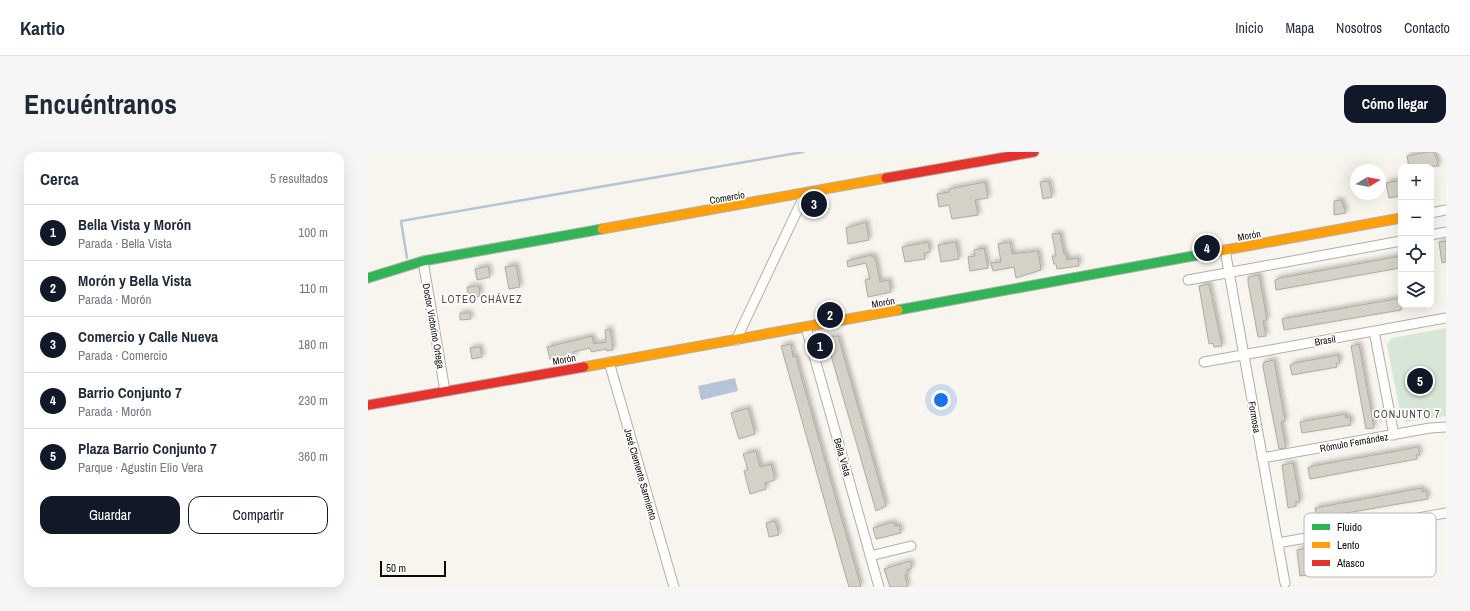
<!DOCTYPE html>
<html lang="es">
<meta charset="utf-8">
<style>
body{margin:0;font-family:"Archivo Narrow",sans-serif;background:#f6f6f7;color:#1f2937}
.controls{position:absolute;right:12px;top:12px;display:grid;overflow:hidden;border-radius:8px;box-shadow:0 4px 16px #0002}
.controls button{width:36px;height:36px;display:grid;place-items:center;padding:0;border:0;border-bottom:1px solid #e0e1e3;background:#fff;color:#1f2937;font:20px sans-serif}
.compass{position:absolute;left:982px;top:12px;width:36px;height:36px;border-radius:50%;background:#fff;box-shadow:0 4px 16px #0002;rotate:80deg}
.scale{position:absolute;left:12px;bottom:10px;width:66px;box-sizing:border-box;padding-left:4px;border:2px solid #0d0b08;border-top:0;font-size:11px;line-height:14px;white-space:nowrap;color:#0d0b08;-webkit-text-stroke:3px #fff;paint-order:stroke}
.you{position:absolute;left:573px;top:248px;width:14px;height:14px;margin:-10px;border:3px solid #fff;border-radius:50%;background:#1a73e8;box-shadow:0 0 0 6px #1a73e833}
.badge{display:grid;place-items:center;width:26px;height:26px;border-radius:50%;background:#111827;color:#fff;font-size:13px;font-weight:700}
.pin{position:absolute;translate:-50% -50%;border:2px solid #fff;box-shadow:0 1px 4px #0006}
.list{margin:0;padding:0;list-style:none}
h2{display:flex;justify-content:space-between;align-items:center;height:52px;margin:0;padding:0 16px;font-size:17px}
h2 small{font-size:13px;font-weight:400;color:#747a83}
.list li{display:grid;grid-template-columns:26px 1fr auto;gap:12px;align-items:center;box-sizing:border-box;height:56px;padding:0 16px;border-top:1px solid #e0e1e3}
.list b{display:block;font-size:15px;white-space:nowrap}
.list p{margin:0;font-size:13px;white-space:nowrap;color:#747a83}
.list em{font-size:13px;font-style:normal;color:#747a83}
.actions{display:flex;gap:8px;padding:12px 16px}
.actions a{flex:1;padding:9px 0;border:1px solid #111827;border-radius:12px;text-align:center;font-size:14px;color:#111827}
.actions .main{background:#111827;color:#fff}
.icon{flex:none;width:22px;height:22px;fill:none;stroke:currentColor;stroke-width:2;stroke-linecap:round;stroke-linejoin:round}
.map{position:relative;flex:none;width:1078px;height:435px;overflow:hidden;border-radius:12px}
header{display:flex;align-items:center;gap:24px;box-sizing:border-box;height:56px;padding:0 20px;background:#fff;border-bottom:1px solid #e0e1e3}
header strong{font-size:19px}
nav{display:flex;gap:22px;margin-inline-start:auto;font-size:14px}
.intro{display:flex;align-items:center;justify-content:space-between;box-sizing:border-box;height:96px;padding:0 24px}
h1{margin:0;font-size:28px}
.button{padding:10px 18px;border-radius:12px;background:#111827;color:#fff;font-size:14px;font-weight:700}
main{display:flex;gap:24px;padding:0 24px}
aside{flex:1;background:#fff;border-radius:12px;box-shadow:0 4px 16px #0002}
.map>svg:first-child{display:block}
.green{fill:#d7e7d7}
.water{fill:#b6c4da}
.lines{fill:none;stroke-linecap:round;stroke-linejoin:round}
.stream{stroke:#b6c4da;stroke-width:2.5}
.building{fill:#d6d1c6;stroke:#adaba5;filter:url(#shadow)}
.street-casing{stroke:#b1afa9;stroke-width:11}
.fast-casing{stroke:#b1afa9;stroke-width:11}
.slow-casing{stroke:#b1afa9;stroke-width:11}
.jam-casing{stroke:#b1afa9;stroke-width:11}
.street{stroke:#fefefc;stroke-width:9}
.fast{stroke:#30b455;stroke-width:9}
.slow{stroke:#ff9f0a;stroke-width:9}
.jam{stroke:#e5322d;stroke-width:9}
.labels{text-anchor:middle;stroke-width:3.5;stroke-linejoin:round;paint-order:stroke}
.street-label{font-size:10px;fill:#0d0b08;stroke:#fff}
.neighbourhood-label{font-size:11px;letter-spacing:1px;fill:#504b41;stroke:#fff}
.key{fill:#fff;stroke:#b6b6b5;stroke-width:1}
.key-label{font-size:11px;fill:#0d0b08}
</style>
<header>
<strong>Kartio</strong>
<nav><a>Inicio</a><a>Mapa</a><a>Nosotros</a><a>Contacto</a></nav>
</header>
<div class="intro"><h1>Encuéntranos</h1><a class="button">Cómo llegar</a></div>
<main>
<aside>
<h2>Cerca<small>5 resultados</small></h2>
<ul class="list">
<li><span class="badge">1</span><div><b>Bella Vista y Morón</b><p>Parada · Bella Vista</p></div><em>100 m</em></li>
<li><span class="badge">2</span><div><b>Morón y Bella Vista</b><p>Parada · Morón</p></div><em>110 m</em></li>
<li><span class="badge">3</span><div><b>Comercio y Calle Nueva</b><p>Parada · Comercio</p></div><em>180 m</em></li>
<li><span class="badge">4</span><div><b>Barrio Conjunto 7</b><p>Parada · Morón</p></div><em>230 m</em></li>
<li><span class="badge">5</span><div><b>Plaza Barrio Conjunto 7</b><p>Parque · Agustín Elio Vera</p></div><em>360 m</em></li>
</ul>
<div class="actions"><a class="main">Guardar</a><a>Compartir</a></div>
</aside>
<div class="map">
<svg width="1078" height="435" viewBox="0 0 1078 435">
<defs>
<filter id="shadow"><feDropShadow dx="2.5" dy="-2.5" stdDeviation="2" flood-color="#0004"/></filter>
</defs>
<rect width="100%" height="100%" fill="#f8f5ee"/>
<!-- green -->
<path class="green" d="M1078 176V264L1039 270 1033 265 1019 193 1024 186Z"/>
<!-- water -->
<path class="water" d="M367 226 370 239 333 248 330 234Z"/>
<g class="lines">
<!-- stream -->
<path class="stream" d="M39 106 33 69 435 0"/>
</g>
<!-- building -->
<path class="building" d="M1059 0H1066L1071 14 1041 15 1039 4Z
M1033 28V44L1021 46 1018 31Z
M681 29 684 45 675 47 672 30Z
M617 30 620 46 607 48 610 63 584 67 581 53 571 55 569 42 581 40V37Z
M973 48 978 61 966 63V49Z
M498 70 501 88 480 92 478 76Z
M692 81 696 102H698L699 108 710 106 711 114 689 117 688 112H686L684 104H688L684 82Z
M1078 89V110L1074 111 1071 90Z
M560 90 562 100 556 101 557 107 537 110 534 95Z
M588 90 591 107 573 110 570 93Z
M642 90 644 102 670 99 673 118 648 126 646 115 625 119 623 111 633 110 630 92Z
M616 96 620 116 602 119 600 105 607 104 606 98Z
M503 103 504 105H507L512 130 521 128 523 140 500 145 497 128 502 127 498 111 480 115 479 109Z
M1033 104 1032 116 908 138 907 128 912 126Z
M148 113 152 135 141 137 137 115Z
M120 114 122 125 109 128 107 117Z
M891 123 899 168 895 169 898 184 890 185 880 130V125Z
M841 132 854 194 846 195 845 191 841 192 831 134Z
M111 134 112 144 101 146 99 135Z
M1033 146V158L916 178 914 167Z
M92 161H102L103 167 92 168Z
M242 177 245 198 239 199 238 197 223 200 222 196 205 200 206 205 199 206V204L182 207 179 195 224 184 226 192 238 190 237 178Z
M470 184 518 354 508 359 460 193 459 186Z
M423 192 425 205 428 204 431 217 493 435H481L478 425 413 194Z
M991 192 1006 276 998 277 983 194Z
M112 195 114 205 104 207 102 196Z
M970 203 972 211H968L969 215 924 223 922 213 927 211Z
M906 208 917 269 913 270 918 296 911 297 895 215 896 210Z
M380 256 387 282 371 287 363 261Z
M977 262 978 266 982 265 983 273 934 281 932 270Z
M1050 295 1052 303H1048L1049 307 942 327 940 316 945 314Z
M388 299 392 315 403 312 407 328 397 331 398 337 382 342 376 319 380 318 375 302Z
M925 311 932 350H928V354L920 356 914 313Z
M1054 336V340L1058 339 1060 347 949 366 947 356Z
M407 369 411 383 401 385 398 371Z
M525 370 527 374 531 373 533 381 508 387 505 376Z
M940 396 944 418 940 419V423L932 424 929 398Z
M542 409 544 416 539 418 540 422 537 423 540 435H522L516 417Z"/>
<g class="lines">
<defs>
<path id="street" d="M1063 61 1078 58
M1063 83 1078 80
M857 98 917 431
M55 109 77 239
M820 128 1033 89
M438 175 511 435
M1006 179 1026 283
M368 188 437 42
M241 210 306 435
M836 210 1078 166
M894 306 1062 276 1078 275
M910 391 1078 361
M502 404 543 394"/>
<path id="fast" d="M0 126 55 109 234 77
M530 158 841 101"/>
<path id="slow" d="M234 77 518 26
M841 101 1033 66
M216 215 530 158"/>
<path id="jam" d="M518 26 666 0
M0 253 216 215"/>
</defs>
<!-- street casing -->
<use href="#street" class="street-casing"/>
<!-- fast casing -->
<use href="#fast" class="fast-casing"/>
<!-- slow casing -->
<use href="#slow" class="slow-casing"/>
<!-- jam casing -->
<use href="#jam" class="jam-casing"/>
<!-- street -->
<use href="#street" class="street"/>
<!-- fast -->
<use href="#fast" class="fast"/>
<!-- slow -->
<use href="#slow" class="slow"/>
<!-- jam -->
<use href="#jam" class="jam"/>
</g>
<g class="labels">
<!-- street labels -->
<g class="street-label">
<text transform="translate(359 45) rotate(-10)" y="4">Comercio</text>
<text transform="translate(881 83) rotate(-10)" y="4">Morón</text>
<text transform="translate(515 150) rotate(-10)" y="4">Morón</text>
<text transform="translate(66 174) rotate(80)" y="4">Doctor Victorino Ortega</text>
<text transform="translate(957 188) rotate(-10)" y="4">Brasil</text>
<text transform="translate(196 207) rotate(-10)" y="4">Morón</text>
<text transform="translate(887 265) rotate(80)" y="4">Formosa</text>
<text transform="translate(986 290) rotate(-10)" y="4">Rómulo Fernández</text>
<text transform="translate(475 305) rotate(74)" y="4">Bella Vista</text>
<text transform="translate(273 322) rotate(74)" y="4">José Clemente Sarmiento</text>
</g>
<!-- neighbourhood labels -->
<g class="neighbourhood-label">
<text x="114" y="151">LOTEO CHÁVEZ</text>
<text x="1039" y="266">CONJUNTO 7</text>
</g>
</g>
<!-- legend -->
<rect x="936" y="361" width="132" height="64" rx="6" class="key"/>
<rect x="944" y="372" width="18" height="6" fill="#30b455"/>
<rect x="944" y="390" width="18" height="6" fill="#ff9f0a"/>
<rect x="944" y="408" width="18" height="6" fill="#e5322d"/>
<g class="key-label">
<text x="969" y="379">Fluido</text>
<text x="969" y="397">Lento</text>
<text x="969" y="415">Atasco</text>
</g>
</svg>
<div class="controls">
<button>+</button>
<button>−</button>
<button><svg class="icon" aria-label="locate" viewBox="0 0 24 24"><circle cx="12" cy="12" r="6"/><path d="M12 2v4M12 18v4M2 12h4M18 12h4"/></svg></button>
<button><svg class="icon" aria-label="layers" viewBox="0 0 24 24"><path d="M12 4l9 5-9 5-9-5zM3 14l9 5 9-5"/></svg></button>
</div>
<svg class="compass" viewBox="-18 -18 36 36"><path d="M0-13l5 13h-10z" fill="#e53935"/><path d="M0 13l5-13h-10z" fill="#747a83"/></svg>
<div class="scale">50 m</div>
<div class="you"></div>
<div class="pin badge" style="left:452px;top:194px">1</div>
<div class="pin badge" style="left:462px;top:163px">2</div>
<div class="pin badge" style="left:446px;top:52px">3</div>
<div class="pin badge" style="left:839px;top:96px">4</div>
<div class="pin badge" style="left:1052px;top:229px">5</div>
</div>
</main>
